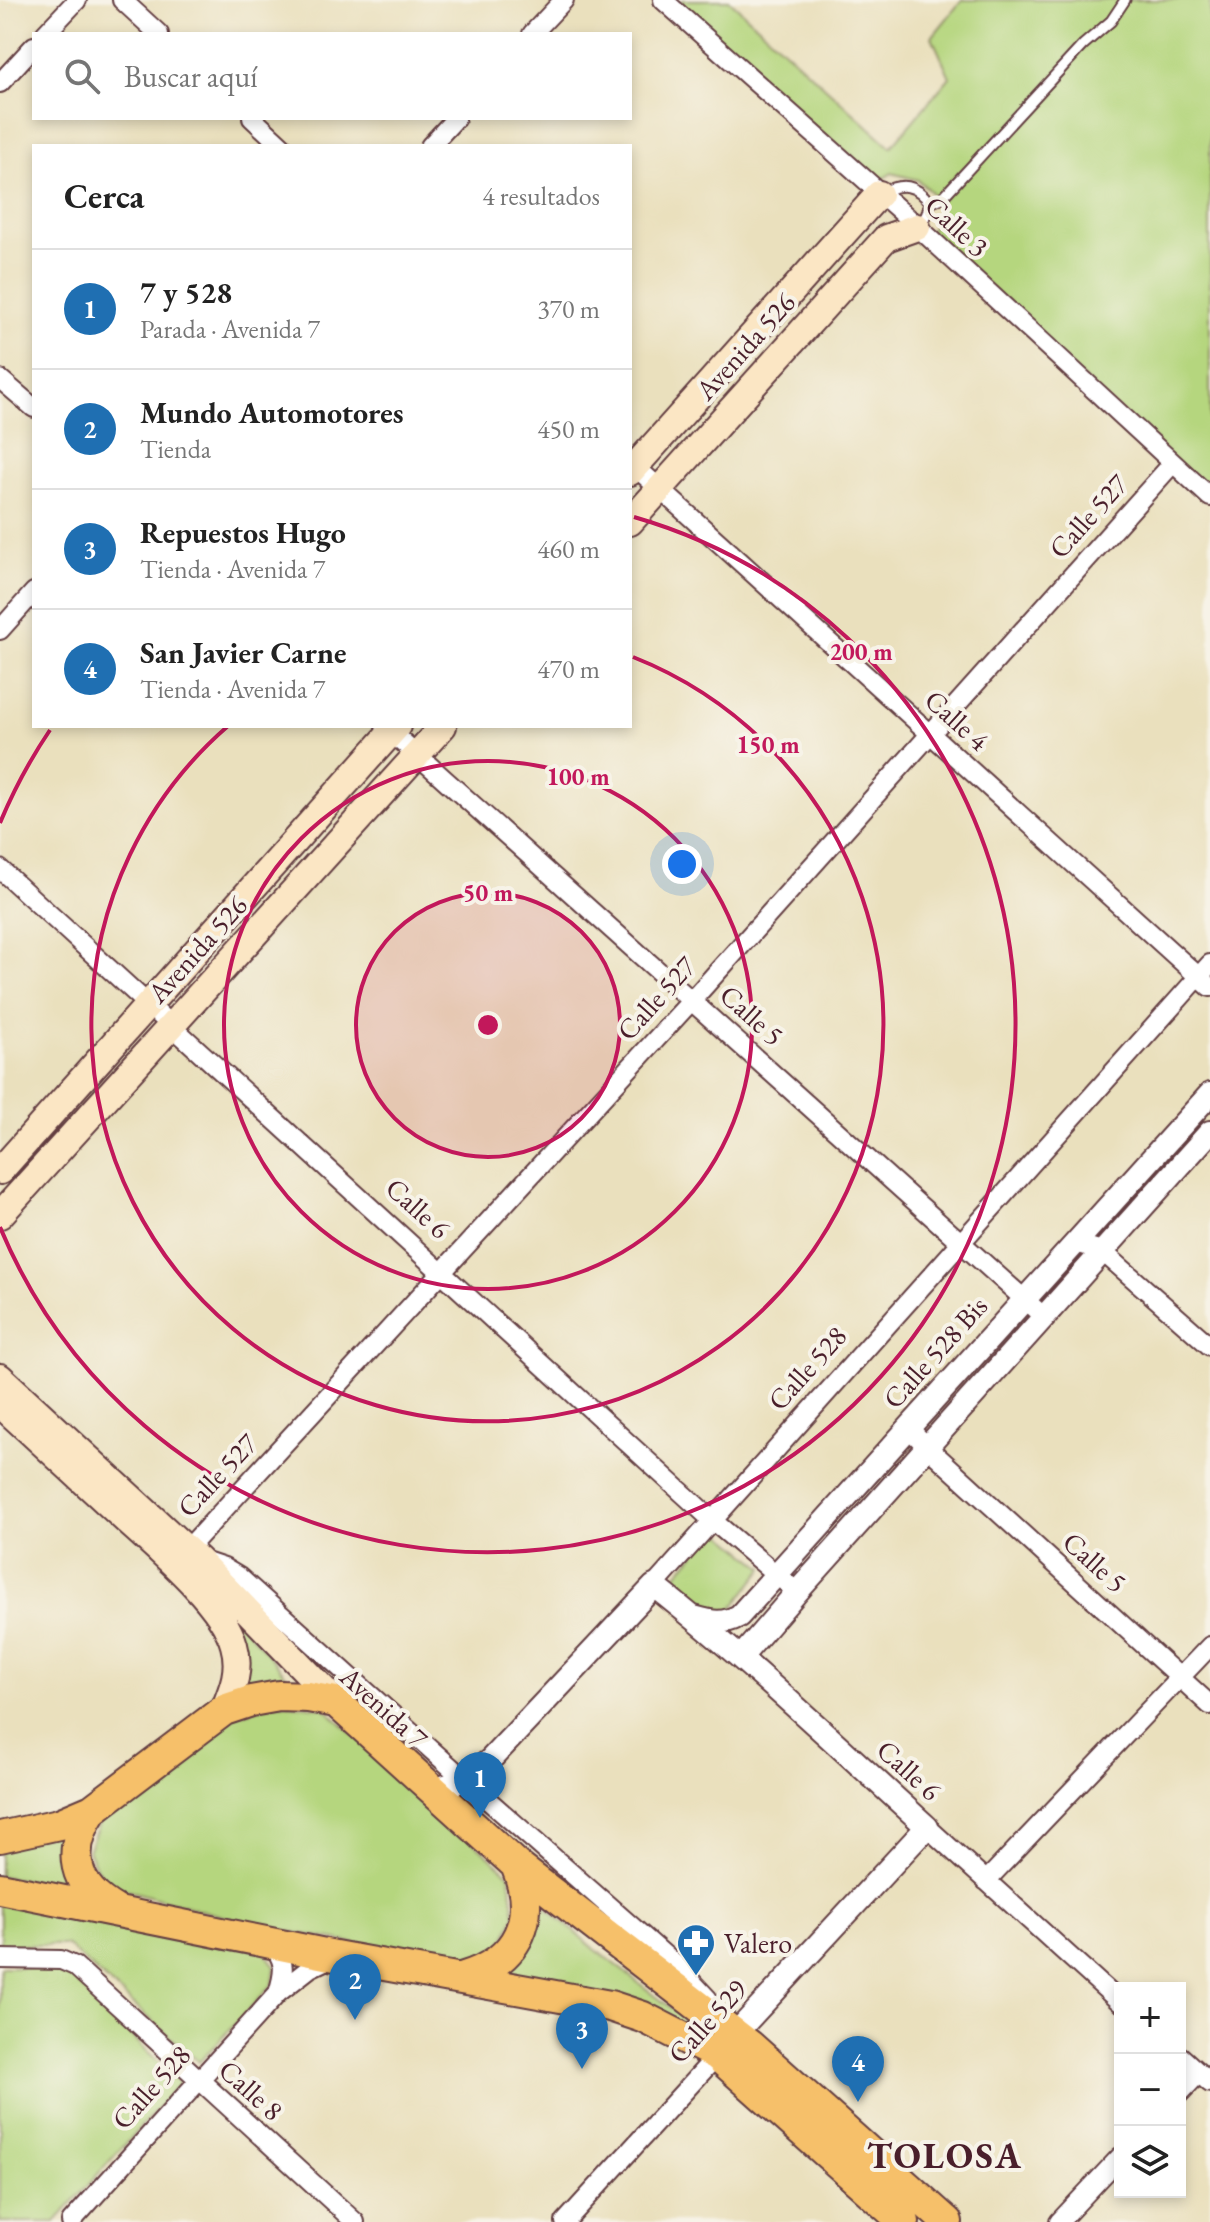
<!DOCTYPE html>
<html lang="es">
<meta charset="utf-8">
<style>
body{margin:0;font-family:"EB Garamond",serif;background:#f6f6f6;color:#222}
.controls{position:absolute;right:24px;bottom:24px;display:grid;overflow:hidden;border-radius:0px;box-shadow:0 4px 12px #0003}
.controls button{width:72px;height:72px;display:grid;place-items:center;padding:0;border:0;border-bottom:2px solid #e0e0e0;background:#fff;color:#222;font:40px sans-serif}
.you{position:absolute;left:682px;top:864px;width:28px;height:28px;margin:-20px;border:6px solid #fff;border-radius:50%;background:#1a73e8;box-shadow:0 0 0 12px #1a73e833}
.badge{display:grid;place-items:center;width:52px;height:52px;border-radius:50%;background:#1f6fb2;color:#fff;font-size:26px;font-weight:700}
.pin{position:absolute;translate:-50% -66px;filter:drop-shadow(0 2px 4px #0008)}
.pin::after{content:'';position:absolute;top:42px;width:28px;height:24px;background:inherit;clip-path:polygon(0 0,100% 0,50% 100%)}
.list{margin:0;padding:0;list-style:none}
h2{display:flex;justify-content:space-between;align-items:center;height:104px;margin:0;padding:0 32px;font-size:34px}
h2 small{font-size:26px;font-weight:400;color:#767676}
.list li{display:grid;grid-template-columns:52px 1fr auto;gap:24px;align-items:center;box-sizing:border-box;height:120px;padding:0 32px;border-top:2px solid #e0e0e0}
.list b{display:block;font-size:30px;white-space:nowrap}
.list p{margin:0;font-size:26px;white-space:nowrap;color:#767676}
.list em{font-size:26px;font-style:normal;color:#767676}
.icon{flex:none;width:44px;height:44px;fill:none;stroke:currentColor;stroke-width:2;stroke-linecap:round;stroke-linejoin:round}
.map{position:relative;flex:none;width:1210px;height:2222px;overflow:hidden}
.search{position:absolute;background:#fff;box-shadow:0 4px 12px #0003;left:32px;top:32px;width:600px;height:88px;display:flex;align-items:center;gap:20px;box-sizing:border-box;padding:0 28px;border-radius:0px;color:#767676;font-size:30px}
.panel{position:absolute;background:#fff;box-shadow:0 4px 12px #0003;left:32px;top:144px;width:600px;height:584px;border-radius:0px}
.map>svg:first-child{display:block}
.green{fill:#b5d67e;stroke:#807a54;stroke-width:2}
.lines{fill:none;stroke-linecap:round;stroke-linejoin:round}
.service-casing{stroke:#623c41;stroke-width:13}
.minor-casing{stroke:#623c41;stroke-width:22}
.tertiary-casing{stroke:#623c41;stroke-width:26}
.secondary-casing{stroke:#623c41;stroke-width:30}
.primary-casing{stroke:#623c41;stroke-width:34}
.service{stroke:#fff;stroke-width:9}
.minor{stroke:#fff;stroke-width:18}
.tertiary{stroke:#fff;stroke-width:22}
.secondary{stroke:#fbe6c4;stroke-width:26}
.primary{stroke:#f6c06b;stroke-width:30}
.ring{fill:none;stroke:#c2185b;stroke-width:4}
.labels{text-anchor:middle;stroke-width:8;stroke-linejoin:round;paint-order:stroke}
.street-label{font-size:28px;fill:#4a1f2b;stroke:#f7f3e8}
.poi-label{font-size:28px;fill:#4a1f2b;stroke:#f7f3e8;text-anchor:start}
.district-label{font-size:36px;font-weight:bold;letter-spacing:2px;fill:#4a1f2b;stroke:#f7f3e8}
.centre{fill:#c2185b;stroke:#f7f3e8;stroke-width:4}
.ring-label{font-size:24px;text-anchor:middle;font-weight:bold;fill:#c2185b;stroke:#f7f3e8;stroke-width:8;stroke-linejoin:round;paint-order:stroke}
</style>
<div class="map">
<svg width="1210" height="2222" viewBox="0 0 1210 2222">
<rect width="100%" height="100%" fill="#f7f3e8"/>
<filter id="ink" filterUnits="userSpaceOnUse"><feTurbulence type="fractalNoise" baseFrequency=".0125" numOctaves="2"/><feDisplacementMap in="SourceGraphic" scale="16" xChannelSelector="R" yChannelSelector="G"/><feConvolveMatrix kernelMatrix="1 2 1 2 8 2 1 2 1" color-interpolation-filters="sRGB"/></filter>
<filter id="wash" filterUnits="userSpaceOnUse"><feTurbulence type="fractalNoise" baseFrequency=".006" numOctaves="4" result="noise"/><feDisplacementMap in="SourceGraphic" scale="32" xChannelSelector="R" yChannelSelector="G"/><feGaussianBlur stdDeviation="1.8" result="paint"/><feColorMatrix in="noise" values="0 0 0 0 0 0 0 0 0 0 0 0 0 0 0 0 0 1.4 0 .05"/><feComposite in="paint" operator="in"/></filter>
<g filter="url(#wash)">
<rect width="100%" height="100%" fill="#eae0bd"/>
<!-- green -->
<path class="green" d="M683 0H729L891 147 950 77 932 37 962 0H1210V494L926 235 935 224 939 200 918 180 892 173 871 186 677 6Z
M716 1529 764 1568 729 1612 713 1614 673 1579Z
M201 1578 286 1675 242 1682Z
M279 1703 324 1708 509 1874 515 1916 499 1950 473 1965 255 1925 105 1884 88 1851 101 1818 237 1715Z
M65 1830 61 1857 74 1887 0 1876V1847Z
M531 1895 596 1950 702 2032 498 1971Z
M0 1901 262 1949 275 1966 273 1984 199 2062 66 1945H0Z
M0 1967H61L180 2083 55 2222H0Z"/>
</g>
<g filter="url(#ink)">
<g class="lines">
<defs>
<path id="service" d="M881 193C902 182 916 184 930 203L926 216 919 224
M930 203 942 198 1083 45 1111 21 1125 0"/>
<path id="minor" d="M122 0 159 34
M663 0 906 216 1210 497
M45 34 77 0
M532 34 564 0
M0 83 34 46
M252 118 282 146
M430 146 456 118
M0 379 34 408
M630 462 1210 987
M0 630 34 592
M385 726 1044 1317
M0 869 712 1520 797 1592
M1076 1243 1102 1251 1210 1346
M908 1427 927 1447 1210 1705
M181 1556 693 999 1173 463
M203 1561 224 1568 239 1577 465 1780 677 1966 708 1999
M654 1586 1210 964
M927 1827 1120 2002
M986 1881 1210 1646
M270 1943C286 1960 285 1971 278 1993
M0 1959 61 1960 75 1966 355 2222
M1180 2056 1210 2083
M1180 2093 1199 2073
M71 2222 278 1993 310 1968 335 1956
M565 2222 722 2050
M1059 2222 1120 2157"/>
<path id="tertiary" d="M694 1617C712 1622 722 1625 739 1616L1210 1094
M741 1657 797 1592 1210 1132
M432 1790 465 1780 490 1760 654 1586C749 1661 837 1745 927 1827L735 2034"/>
<path id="secondary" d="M630 472 879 194
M630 522 886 238 917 227
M0 1171 397 726
M0 1215 443 726
M0 1377 197 1559 336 1702
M0 1404C39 1440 78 1476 117 1512 151 1544 222 1601 234 1645 241 1669 233 1688 224 1710"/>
<path id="primary" d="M92 1810C66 1850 72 1886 115 1910
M0 1837 59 1824 92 1810 224 1710 251 1701 279 1696 308 1697 336 1702 516 1865 749 2045 947 2222
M0 1888 335 1956 610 2006 643 2017 717 2055 904 2222
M464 1977C519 1960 538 1918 516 1865"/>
</defs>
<!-- service casing -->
<use href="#service" class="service-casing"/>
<!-- minor casing -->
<use href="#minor" class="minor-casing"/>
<!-- tertiary casing -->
<use href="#tertiary" class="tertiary-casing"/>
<!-- secondary casing -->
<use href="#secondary" class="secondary-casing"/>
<!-- primary casing -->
<use href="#primary" class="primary-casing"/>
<!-- service -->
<use href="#service" class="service"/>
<!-- minor -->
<use href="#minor" class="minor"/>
<!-- tertiary -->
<use href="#tertiary" class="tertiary"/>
<!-- secondary -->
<use href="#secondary" class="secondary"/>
<!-- primary -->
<use href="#primary" class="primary"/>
</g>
</g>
<!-- distance rings -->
<circle cx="488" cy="1025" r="132" fill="#c2185b" fill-opacity=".12"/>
<g class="ring">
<circle cx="488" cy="1025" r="132"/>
<circle cx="488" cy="1025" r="264"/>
<path d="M633 657A396 396 0 1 1 228 726"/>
<path d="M0 823A528 528 0 0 1 50 730M634 517A528 528 0 1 1 0 1227"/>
</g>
<!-- icons -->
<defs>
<symbol id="pharmacy-pin" viewBox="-11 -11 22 30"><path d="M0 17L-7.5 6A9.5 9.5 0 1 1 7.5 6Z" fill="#1f6fb2" stroke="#f7f3e8"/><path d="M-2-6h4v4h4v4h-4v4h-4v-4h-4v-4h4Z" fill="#fff"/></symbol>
</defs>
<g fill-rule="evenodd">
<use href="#pharmacy-pin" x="674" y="1921" width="44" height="60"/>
</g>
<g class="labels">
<!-- street labels -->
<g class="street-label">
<text transform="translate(957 226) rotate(43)" y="10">Calle 3</text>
<text transform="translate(745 346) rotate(-48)" y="10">Avenida 526</text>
<text transform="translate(1088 516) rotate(-48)" y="10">Calle 527</text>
<text transform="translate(957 720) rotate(42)" y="10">Calle 4</text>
<text transform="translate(197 949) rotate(-48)" y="10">Avenida 526</text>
<text transform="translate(656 998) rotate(-48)" y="10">Calle 527</text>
<text transform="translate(752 1015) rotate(42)" y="10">Calle 5</text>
<text transform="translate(418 1208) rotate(42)" y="10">Calle 6</text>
<text transform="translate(935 1352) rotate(-48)" y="10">Calle 528 Bis</text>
<text transform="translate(807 1368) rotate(-48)" y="10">Calle 528</text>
<text transform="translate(217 1475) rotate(-47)" y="10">Calle 527</text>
<text transform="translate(1095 1562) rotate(42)" y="10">Calle 5</text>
<text transform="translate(384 1707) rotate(42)" y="10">Avenida 7</text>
<text transform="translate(909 1770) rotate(42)" y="10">Calle 6</text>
<text transform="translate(707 2021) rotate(-48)" y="10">Calle 529</text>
<text transform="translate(151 2087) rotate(-48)" y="10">Calle 528</text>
<text transform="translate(251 2090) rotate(42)" y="10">Calle 8</text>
</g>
<!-- poi labels -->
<g class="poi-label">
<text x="724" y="1953">Valero</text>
</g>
<!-- district labels -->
<g class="district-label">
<text x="945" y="2168">TOLOSA</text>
</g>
</g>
<circle cx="488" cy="1025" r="12" class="centre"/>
<g class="ring-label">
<text x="861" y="660">200 m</text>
<text x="768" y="753">150 m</text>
<text x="578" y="785">100 m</text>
<text x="488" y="901">50 m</text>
</g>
</svg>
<div class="controls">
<button>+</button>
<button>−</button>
<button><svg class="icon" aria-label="layers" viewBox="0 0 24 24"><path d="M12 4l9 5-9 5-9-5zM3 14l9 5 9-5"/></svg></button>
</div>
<div class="you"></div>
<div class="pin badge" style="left:480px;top:1818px">1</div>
<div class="pin badge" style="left:355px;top:2020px">2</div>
<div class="pin badge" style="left:582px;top:2069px">3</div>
<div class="pin badge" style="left:858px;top:2102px">4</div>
<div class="search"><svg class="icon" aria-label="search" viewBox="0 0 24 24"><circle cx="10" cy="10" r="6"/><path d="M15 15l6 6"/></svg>Buscar aquí</div>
<section class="panel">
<h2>Cerca<small>4 resultados</small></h2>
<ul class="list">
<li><span class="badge">1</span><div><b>7 y 528</b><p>Parada · Avenida 7</p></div><em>370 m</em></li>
<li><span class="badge">2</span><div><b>Mundo Automotores</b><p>Tienda</p></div><em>450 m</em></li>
<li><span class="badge">3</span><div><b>Repuestos Hugo</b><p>Tienda · Avenida 7</p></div><em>460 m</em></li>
<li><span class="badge">4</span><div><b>San Javier Carne</b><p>Tienda · Avenida 7</p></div><em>470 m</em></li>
</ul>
</section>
</div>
